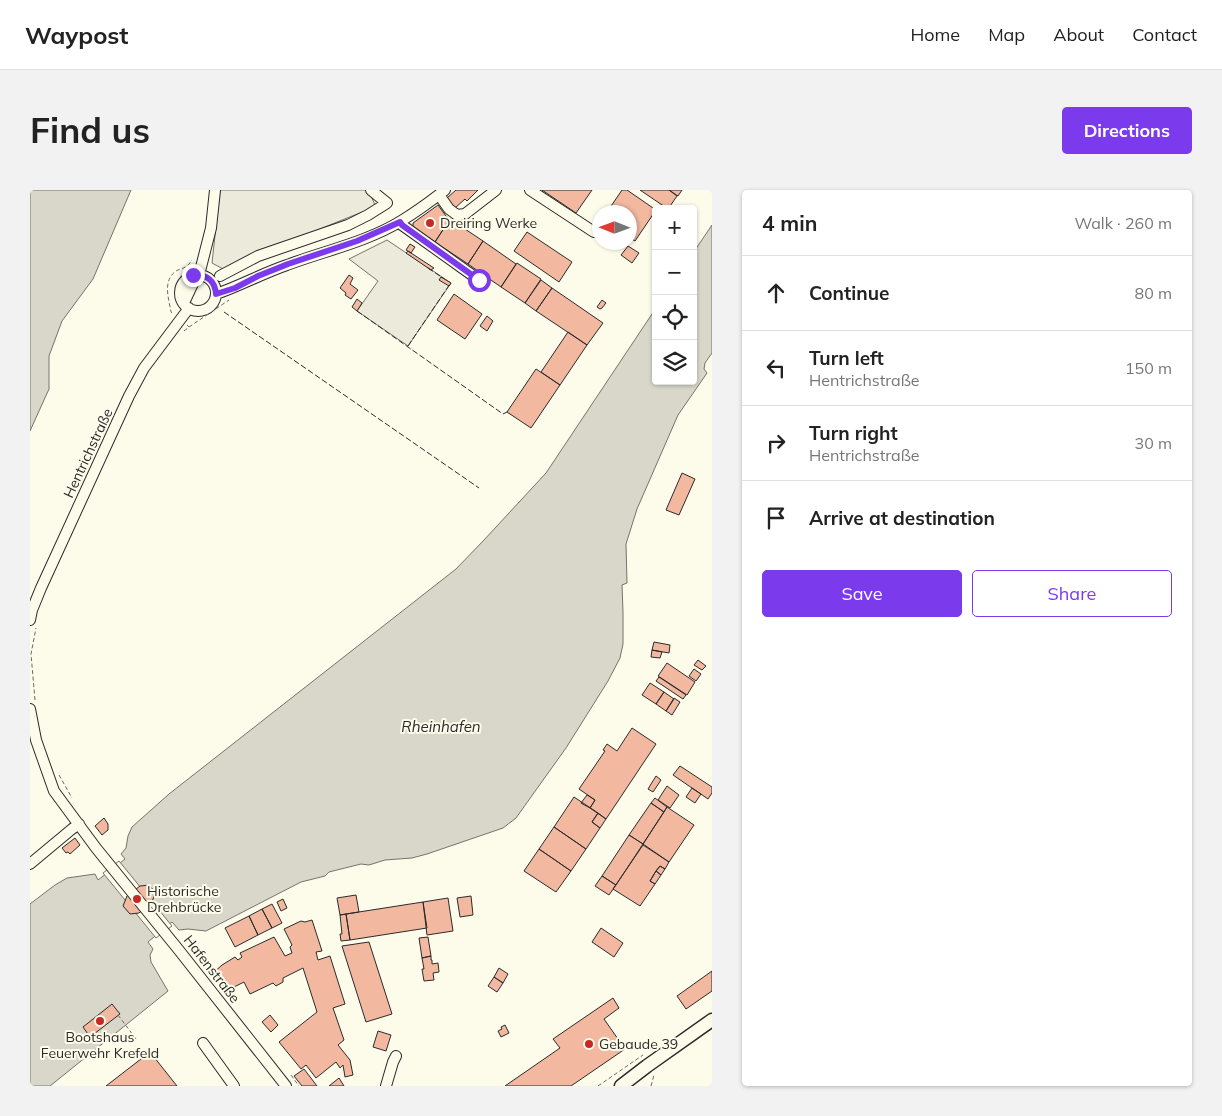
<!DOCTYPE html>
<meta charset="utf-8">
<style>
body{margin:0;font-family:Mulish,sans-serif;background:#f2f2f2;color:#222}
.controls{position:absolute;right:15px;top:15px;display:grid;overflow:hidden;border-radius:5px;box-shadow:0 1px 4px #0004}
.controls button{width:45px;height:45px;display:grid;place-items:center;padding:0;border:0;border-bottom:1px solid #e0e0e0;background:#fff;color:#222;font:25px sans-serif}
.compass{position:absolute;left:562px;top:15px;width:45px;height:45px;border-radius:50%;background:#fff;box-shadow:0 1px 4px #0004;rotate:271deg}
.stop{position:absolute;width:15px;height:15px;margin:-11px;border:4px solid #7c3aed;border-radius:50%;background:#fff}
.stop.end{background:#7c3aed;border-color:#fff;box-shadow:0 1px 5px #0008}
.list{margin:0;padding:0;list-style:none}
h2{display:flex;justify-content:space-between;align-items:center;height:65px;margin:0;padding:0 20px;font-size:21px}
h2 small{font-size:16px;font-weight:400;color:#767676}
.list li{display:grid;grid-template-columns:32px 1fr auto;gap:15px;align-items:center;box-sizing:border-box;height:75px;padding:0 20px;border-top:1px solid #e0e0e0}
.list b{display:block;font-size:19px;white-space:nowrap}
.list p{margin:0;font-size:16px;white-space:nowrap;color:#767676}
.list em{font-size:16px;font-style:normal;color:#767676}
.actions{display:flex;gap:10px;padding:15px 20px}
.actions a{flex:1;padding:11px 0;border:1px solid #7c3aed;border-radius:5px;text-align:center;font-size:18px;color:#7c3aed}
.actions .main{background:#7c3aed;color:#fff}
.icon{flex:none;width:28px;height:28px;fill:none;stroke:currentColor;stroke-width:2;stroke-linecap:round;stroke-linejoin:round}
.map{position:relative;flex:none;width:682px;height:896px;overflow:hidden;border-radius:5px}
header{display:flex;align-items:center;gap:30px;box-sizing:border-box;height:70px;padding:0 25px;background:#fff;border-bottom:1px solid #e0e0e0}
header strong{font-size:24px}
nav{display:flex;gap:28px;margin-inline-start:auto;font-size:18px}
.intro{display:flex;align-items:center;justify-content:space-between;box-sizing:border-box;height:120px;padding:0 30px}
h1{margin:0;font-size:35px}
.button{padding:12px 22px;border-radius:5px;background:#7c3aed;color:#fff;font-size:18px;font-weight:700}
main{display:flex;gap:30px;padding:0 30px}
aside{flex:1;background:#fff;border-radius:5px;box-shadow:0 1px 4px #0004}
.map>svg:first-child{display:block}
.green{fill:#ecebdb;stroke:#74746e}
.parking{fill:#eceadb;stroke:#74746e}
.water{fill:#d8d7c9;stroke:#74746e}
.pier{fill:#fdfbea;stroke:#74746e}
.building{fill:#f2b8a0;stroke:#2b2b2b}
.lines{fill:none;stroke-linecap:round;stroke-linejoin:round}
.minor-casing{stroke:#2b2b2b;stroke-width:12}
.major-casing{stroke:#2b2b2b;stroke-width:15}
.path{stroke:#6a6964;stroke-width:1;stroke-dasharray:4 2.5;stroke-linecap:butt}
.minor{stroke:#fdfbea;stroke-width:10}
.major{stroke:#fdfbea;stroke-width:12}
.fence{stroke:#2b2b2b;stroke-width:1;stroke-dasharray:6 2.5;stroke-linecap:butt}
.route{stroke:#7c3aed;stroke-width:6}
.poi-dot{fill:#c62828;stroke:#fdfbea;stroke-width:2}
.labels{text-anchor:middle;stroke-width:4;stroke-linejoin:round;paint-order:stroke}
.poi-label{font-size:14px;fill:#2b2b2b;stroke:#fdfbea;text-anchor:start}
.street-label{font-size:14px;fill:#2b2b2b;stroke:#fdfbea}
.water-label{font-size:15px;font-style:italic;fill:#2b2b2b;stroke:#fdfbea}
</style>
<header>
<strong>Waypost</strong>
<nav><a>Home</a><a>Map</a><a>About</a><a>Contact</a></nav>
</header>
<div class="intro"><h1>Find us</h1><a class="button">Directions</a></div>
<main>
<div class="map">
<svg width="682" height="896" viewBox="0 0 682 896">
<rect width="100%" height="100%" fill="#fdfbea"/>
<!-- green -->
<path class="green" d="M190 0H335L341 6 345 15 337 20 265 49 195 80 182 73Z"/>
<!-- parking -->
<path class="parking" d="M357 50 421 93 378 156 327 121 348 91 319 69Z"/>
<!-- water -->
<path class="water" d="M0 0H101L63 89 32 131 19 166V199L0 241Z
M682 35V163L675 173 674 179 677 183 648 225 607 319 596 354 597 393 592 395 593 422V454L590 468 578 491 536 558 486 628 473 638 397 664 382 668 355 670 339 675 331 674 299 682 295 686 271 692 176 741 158 739 149 740 142 732 118 752 123 759 120 765 121 772 138 801 20 896H0V714L25 695 37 688 65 684 68 690 95 669 91 664 96 658 98 646 102 637 139 604 426 379 454 350 516 283 626 118V191H663V63Z"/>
<!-- pier -->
<path class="pier" d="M89 671 142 736 126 748 73 683Z"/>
<!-- building -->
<path class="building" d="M426 0H448L437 11 435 9 425 18 417 8Z
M512 0H562L546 23Z
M592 0H597L626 20 605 51 600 48V22H577Z
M610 0H639L647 6 638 19Z
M639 0H652L648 6Z
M408 15 416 26 420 29 405 52 385 38 383 36V33Z
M420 29 453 51 438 74 405 52Z
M497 42 542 72 529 92 484 61Z
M453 51 486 74 471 97 438 74Z
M380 54 385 57 381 63 376 60Z
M598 56 609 63 602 73 591 65Z
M378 61 381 63 404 78 401 80 376 63Z
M487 73 511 89 495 113 471 97Z
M319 85 323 88 320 94 328 100 321 109 315 105 316 103 310 98Z
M411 87 421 93 419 96 409 90Z
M511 90 522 98 506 121 495 113Z
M522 98 573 133 557 155 506 121Z
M424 104 452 124 435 149 407 130Z
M327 109 332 113 327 121 322 117Z
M572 110 576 113 572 118 570 119 567 117Z
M457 126 463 131 457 141 450 136Z
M538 142 557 155 530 195 511 182Z
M506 179 530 195 501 238 477 222Z
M652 283 665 289 649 325 636 320Z
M624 452 640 455 639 463 622 460Z
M622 460 632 462 630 468 621 467Z
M668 470 676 476 672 480 664 475Z
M637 473 665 492 657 505 628 486Z
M664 479 671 484 666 491 659 486Z
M629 487 656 505 653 509 626 491Z
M620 493 634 502 626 514 612 505Z
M634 502 644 509 636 521 626 514Z
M644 508 650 512 642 525 636 521Z
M602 538 626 554 576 629 560 618 565 610 549 599 575 561 573 560 577 554 587 561Z
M650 576 682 597V603L678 609 643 585Z
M626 586 631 590 623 602 618 599Z
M637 596 649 605 640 618 628 610Z
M662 598 671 604 665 613 656 607Z
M557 605 565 610 560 618 551 613Z
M544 607 568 623 562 632 570 638 556 659 524 637Z
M625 608 637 617 634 622 621 613Z
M621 613 634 622 613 654 599 645Z
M637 617 664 635 639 672 613 654Z
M568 623 576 629 570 638 562 632Z
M74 628 78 634V640L72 645 65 636Z
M524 637 556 659 541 681 509 659Z
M599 645 613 654 586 695 572 686Z
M45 648 50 655 40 664 38 662 36 663 32 658Z
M613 655 639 672 635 679 630 676 626 681 620 691 625 694 610 716 583 699Z
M509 659 541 681 526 702 494 681Z
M630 676 635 679 631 685 626 681Z
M626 681 631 685 625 694 620 691Z
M572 686 586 695 579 705 565 696Z
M119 695 125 702 122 713 109 723 100 724 93 716 97 706 110 696Z
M326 705 329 722 310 725 307 708Z
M441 706 443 725 430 727 427 708Z
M418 708 423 741 397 745 393 712Z
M253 709 257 718 251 721 247 712Z
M393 712 397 738 320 750 316 724Z
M242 714 252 733 242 738 232 719Z
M232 719 242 738 228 745 219 726Z
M316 724 320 750 311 751 310 744H312L310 725Z
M219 726 228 745 205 757 195 738Z
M282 730 292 761 286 762 288 770 300 766 315 814 303 818 314 850 308 855 320 870 323 885 315 887 313 875 310 878 306 872 286 888 276 875 271 879 249 852 287 822 273 778 253 788V792L246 796 243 793 220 804 214 792 204 797 198 803 182 784 192 775 205 767 208 770 212 767 210 763 244 747 255 766 262 763 260 757 262 755 254 739 271 731 275 732Z
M571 738 593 753 584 767 562 752Z
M398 747 401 766 392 768 389 748Z
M339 752 362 824 336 832 312 756Z
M401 766V770H402V774L408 773 409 782 403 783 404 790 394 791 392 779H394L392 768Z
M469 778 478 784 473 793 464 787Z
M682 781V801L656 819 647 806Z
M464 787 473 793 467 802 458 796Z
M583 808 589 818 574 829 595 859 541 896H475L530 858 523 849Z
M82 814 90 824 60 847 53 837Z
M240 825 248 835 241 842 232 832Z
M475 835 479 843 471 847 468 841 472 839 471 837Z
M348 841 361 845 356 861 343 857Z
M120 862 147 896H76Z
M274 879 287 896H272L264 886Z
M309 888 314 896H299Z"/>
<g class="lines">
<defs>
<path id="minor" d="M500 0 564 42
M409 5 419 19 427 25 435 24 466 0
M370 32 372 35 449 90
M169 85 181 38 185 0
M150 103a18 18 0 1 1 36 0a18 18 0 1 1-36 0Z
M190 86 228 66 318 35 338 25 357 13 341 0
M186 104C210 96 233 83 257 75 294 61 337 52 371 31 386 22 401 11 415 0
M154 113 167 85
M0 430 2 420 11 398 99 206 114 178 159 118
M0 519 6 550 24 601 66 658 148 759 256 896
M0 674 42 639 49 634
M173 853 204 896
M356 896 363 872 366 866"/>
<path id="major" d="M591 896 617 876 682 830"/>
</defs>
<!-- minor casing -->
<use href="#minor" class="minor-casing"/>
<!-- major casing -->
<use href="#major" class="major-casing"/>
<!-- path -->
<path class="path" d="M142 123 141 122C139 109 132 91 146 81 149 79 153 79 157 76 159 75 160 72 162 70
M159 137 199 110
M154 141 159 137 157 135
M5 510 1 464 6 438
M29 585 42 608
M88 825 106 849
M261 885 269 896
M568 896 613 865
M621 896 624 885"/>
<!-- minor -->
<use href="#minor" class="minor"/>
<!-- major -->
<use href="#major" class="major"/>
<!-- fence -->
<path class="fence" d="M398 78 413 88
M327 121 473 224 477 222
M194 122 449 298
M378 156 420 94"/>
</g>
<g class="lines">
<!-- route -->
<path class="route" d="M163 85C177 84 185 91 186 104L205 98 228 86 258 74 327 51 370 32 372 35 449 90"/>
</g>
<!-- markers -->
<g class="poi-dot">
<circle cx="400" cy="33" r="5"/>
<circle cx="107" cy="709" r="5"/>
<circle cx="70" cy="831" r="5"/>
<circle cx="559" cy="854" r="5"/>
</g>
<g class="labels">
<!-- poi labels -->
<g class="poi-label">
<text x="410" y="38">Dreiring Werke</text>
<text x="117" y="706">Historische<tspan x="117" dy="16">Drehbrücke</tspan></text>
<text x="70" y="852" text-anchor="middle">Bootshaus<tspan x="70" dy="16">Feuerwehr Krefeld</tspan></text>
<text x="569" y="859">Gebaude 39</text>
</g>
<!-- street labels -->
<g class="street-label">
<text transform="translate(58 263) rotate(-65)" y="5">Hentrichstraße</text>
<text transform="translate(182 779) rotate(52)" y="5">Hafenstraße</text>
</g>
<!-- water labels -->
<g class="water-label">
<text x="411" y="542">Rheinhafen</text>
</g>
</g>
</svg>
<div class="controls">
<button>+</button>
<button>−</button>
<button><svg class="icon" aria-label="locate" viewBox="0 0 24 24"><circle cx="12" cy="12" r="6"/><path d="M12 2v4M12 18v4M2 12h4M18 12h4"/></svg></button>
<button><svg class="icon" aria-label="layers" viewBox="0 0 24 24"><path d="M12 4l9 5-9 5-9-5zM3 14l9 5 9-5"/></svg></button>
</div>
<svg class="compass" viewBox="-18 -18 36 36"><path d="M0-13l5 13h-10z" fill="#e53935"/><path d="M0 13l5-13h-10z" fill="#767676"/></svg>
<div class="stop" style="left:449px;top:90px"></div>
<div class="stop end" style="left:163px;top:85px"></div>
</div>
<aside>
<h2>4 min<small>Walk · 260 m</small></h2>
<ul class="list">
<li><svg class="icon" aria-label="ahead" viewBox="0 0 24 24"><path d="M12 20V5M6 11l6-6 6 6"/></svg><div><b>Continue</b></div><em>80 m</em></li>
<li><svg class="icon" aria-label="left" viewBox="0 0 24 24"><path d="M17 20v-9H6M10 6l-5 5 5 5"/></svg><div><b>Turn left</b><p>Hentrichstraße</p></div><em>150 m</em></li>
<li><svg class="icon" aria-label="right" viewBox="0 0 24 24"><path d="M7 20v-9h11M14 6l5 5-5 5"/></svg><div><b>Turn right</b><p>Hentrichstraße</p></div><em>30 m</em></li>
<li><svg class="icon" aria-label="arrive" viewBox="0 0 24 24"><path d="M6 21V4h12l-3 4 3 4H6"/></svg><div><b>Arrive at destination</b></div></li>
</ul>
<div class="actions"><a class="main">Save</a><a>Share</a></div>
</aside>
</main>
